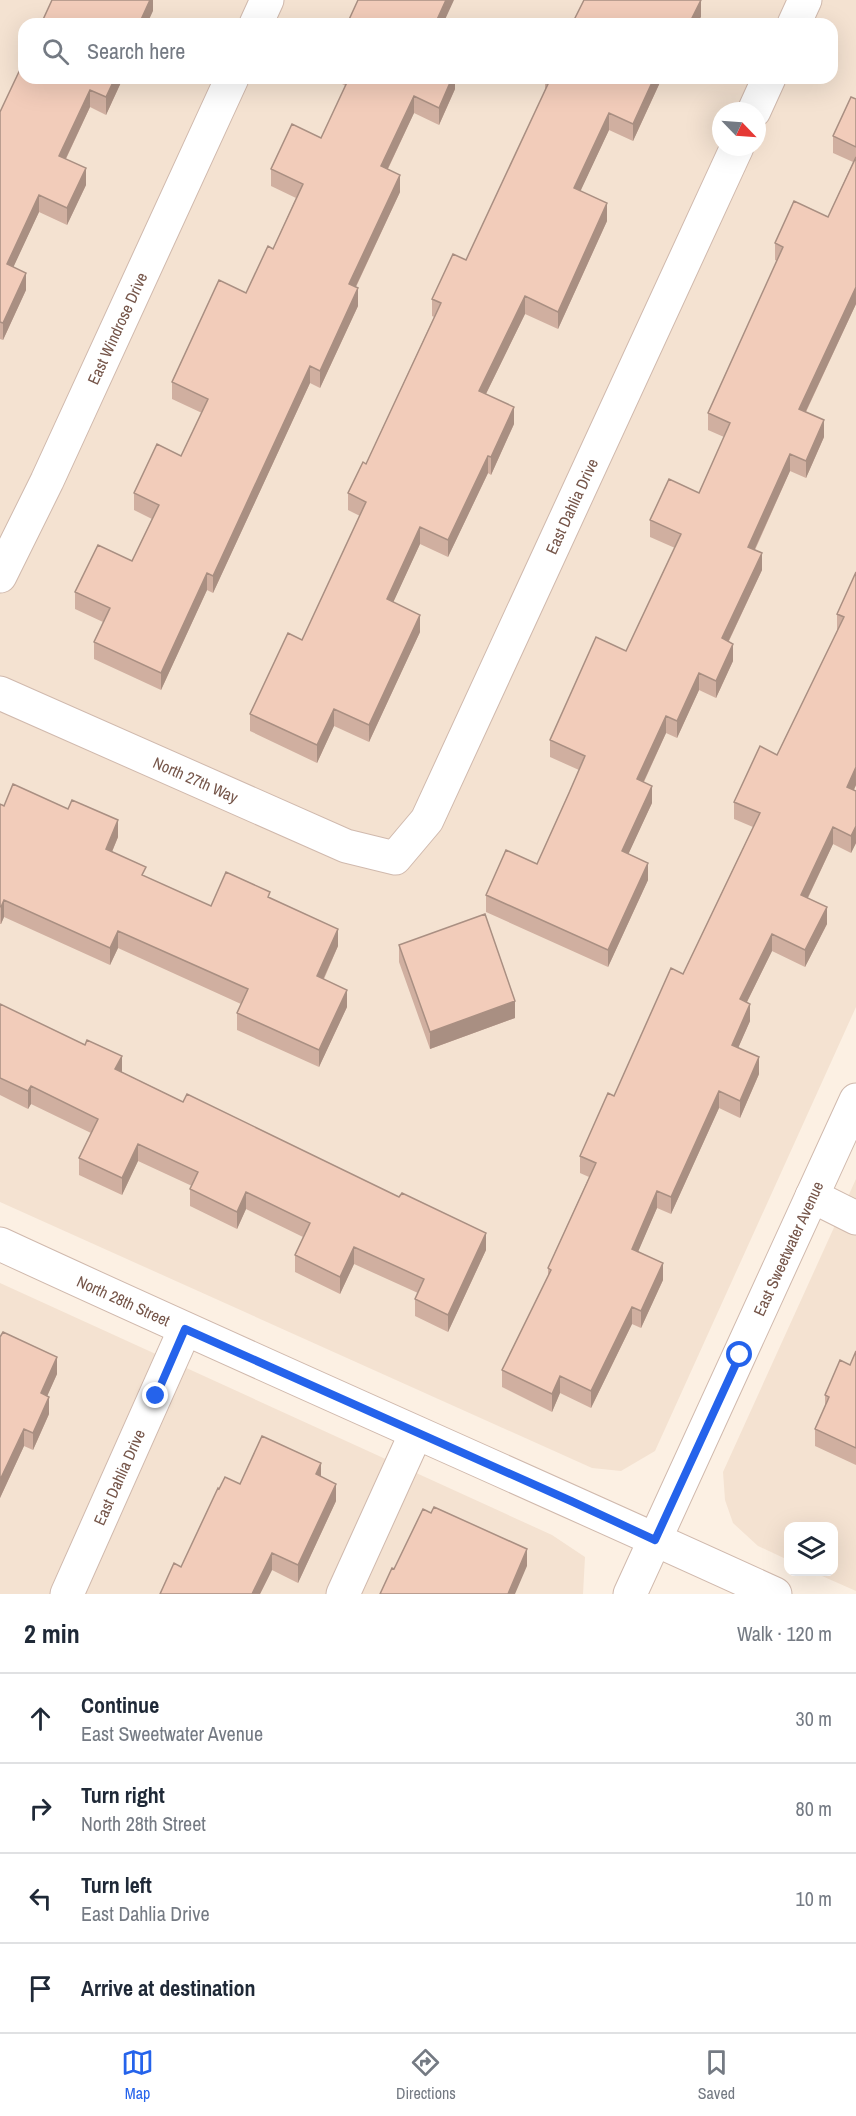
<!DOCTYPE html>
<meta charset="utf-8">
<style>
body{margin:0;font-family:"Archivo Narrow",sans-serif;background:#f2f2f3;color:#1f2937}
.controls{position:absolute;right:18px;bottom:18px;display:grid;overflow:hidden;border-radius:12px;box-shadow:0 6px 24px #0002}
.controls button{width:54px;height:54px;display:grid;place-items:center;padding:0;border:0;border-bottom:2px solid #e0e1e3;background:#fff;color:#1f2937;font:30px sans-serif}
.compass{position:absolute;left:712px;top:102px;width:54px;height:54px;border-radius:50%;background:#fff;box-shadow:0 6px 24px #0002;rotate:115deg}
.stop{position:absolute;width:18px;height:18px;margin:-14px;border:4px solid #2563eb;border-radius:50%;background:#fff}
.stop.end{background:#2563eb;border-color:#fff;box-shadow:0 2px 6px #0008}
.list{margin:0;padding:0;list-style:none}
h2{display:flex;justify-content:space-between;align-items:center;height:78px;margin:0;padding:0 24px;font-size:26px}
h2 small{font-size:20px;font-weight:400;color:#747a83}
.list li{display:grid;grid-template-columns:39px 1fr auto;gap:18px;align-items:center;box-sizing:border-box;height:90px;padding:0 24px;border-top:2px solid #e0e1e3}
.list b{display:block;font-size:22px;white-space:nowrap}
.list p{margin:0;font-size:20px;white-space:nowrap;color:#747a83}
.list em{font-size:20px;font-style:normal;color:#747a83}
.icon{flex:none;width:33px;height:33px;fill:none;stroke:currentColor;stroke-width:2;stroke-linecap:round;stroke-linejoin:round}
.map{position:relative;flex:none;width:856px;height:1594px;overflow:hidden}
.search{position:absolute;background:#fff;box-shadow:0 6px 24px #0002;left:18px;right:18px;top:18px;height:66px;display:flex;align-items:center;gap:15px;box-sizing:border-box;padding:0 21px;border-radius:18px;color:#747a83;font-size:22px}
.sheet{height:438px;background:#fff}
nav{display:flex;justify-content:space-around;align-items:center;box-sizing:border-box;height:84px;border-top:2px solid #e0e1e3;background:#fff;font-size:16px;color:#747a83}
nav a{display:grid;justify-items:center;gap:3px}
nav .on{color:#2563eb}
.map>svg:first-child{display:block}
.residential{fill:#f4e2d1;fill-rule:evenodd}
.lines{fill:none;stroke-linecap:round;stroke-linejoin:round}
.minor-casing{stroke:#d0b9ad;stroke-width:35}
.minor{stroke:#fff;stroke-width:33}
.wall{fill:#d0afa0}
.shaded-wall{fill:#a98f82}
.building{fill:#f2ccba;stroke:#a98f82;stroke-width:1.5}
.route{stroke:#2563eb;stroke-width:8}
.labels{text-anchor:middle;stroke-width:4.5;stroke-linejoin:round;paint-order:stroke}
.street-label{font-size:16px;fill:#755549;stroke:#fff5e9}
</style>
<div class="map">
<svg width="856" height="1594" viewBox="0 0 856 1594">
<rect width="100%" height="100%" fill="#fcf0e3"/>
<!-- residential -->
<path class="residential" d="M0 0H856V1007L655 1451 621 1471 592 1468 0 1202ZM24 24H832V78H24ZM721 111H757V147H721Z
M856 1179V1591L813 1572H834V1526H788V1560L758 1546 733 1523 725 1500 723 1472Z
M0 1283 552 1535 585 1557 583 1594H0Z"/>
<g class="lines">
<defs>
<g id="minor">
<path d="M256 24 267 0"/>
<path d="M794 24 805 0"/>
<path d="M754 111 769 78"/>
<path id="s1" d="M0 576 47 481 232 78"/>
<path id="s2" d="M0 693 346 846 395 858 427 820 737 147"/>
<path d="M812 1196 856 1218"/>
<path id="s3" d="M0 1244C257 1363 517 1476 775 1594"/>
<path id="s4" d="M67 1594 185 1329"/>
<path d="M343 1594 416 1433"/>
<path id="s5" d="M630 1594 856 1100"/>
</g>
</defs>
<!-- minor casing -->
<use href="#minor" class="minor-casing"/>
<!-- minor -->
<use href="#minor" class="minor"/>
</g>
<!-- wall -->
<path class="wall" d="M123 78 106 115 90 107 66 159 86 185 67 225 39 212 13 267 26 290 3 340 0 339V112Z
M330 78H455V89L439 125 414 113 388 169 400 192 356 287 358 306 320 388 310 383 213 593 207 590 161 690 94 659V642L103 622 75 609V592L132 561 152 519 134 510V493L181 456 202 413 172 399V382L246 293 273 249 296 198 271 186V169L321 138 346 86Z
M547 78H662L633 141 609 130 580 191 607 221 558 329 525 314 486 394 514 424 491 475 488 473 448 557 420 544 393 602 420 632 369 742 334 726 317 763 250 731V714L302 640 360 516 348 510V493L366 464 434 317 432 316V299L466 260 545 91V83Z
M856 99V304L806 412 824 437 806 478 790 471 755 550 762 570 729 641 733 661 716 698 699 690 677 738 666 733 644 782 652 803 628 854 648 880 608 967 486 912V895L537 864 579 770 550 757V740L626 651 675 548 650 537V520L699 493 724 437 708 430V413L777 261 775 260V243L828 217 853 162 833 153V136Z
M856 572V785L854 790 856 791V843L851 853 833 844 808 898 827 924 805 967 772 951 747 1002 750 1021 738 1048 759 1074 740 1118 719 1108 671 1214 657 1208 638 1251 663 1280 641 1328 632 1324 591 1408 560 1393 552 1412 502 1387V1370L548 1277V1268L589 1177 580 1173V1156L683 974 753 827 734 819V802L777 755 837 632V614Z
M0 804 118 837 112 852 146 877 211 906 270 898 338 946 324 979 347 1007 319 1067 237 1030V1013L241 1004 118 948 110 965 4 917 1 924H0Z
M399 945 515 1018 430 1049 399 962Z
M0 1004 122 1072 486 1250 448 1332 415 1316V1299L418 1293 354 1264 340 1294 295 1272V1255L303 1237 246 1209 237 1229 190 1206V1189L192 1186 138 1161 122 1195 79 1175V1158L91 1133 31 1104 28 1109 0 1095Z
M0 1337 57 1374 47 1396 49 1414 33 1450 24 1446 0 1498Z
M856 1351V1465L815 1446V1429L825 1406V1395L850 1365Z
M321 1476 336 1501 298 1583 272 1570 260 1594H160L181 1567 240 1484Z"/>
<!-- shaded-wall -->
<path class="shaded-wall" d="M150 0H153V11L147 24H139Z
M446 0H454L443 24H435Z
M701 0V17L697 24H689Z
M115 78H123L106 115V97Z
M452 78H455V89L439 125V108Z
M654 78H662L633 141V124Z
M90 90V107L59 173V156Z
M414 96V113L381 183V166Z
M609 113V130L574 205V188Z
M86 168V185L67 225V208Z
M400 175V192L349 301V284Z
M39 195V212L7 281V264Z
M607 203V221L558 329V312Z
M26 273V290L3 340V323Z
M856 287V304L799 426V409Z
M358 288V306L320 388V371Z
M525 296V314L479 408V391Z
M310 366V383L213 593V576Z
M514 407V424L491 475V457Z
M824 420V437L806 478V461Z
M790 454V471L748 564V547Z
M488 456V473L448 557V540Z
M420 527V544L387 616V599Z
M762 553V570L722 655V638Z
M207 573V590L161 690V673Z
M420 615V632L369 742V725Z
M733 644V661L716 698V681Z
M699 673V690L677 738V721Z
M334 709V726L317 763V745Z
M666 716V733L637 796V779Z
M856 767V785L847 804V787Z
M652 786V803L622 868V851Z
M118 820V837L106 866V849Z
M856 826V843L851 853V836Z
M833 827V844L801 912V895Z
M648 863V880L608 967V950Z
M4 900V917L1 924V907Z
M827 907V924L805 967V950Z
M338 929V946L317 993V976Z
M118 931V948L110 965V948Z
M772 934V951L740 1016V999Z
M347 990V1007L319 1067V1050Z
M515 1001V1018L430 1049V1032Z
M750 1004V1021L732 1062V1045Z
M122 1056V1073L115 1069Z
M759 1057V1074L740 1118V1101Z
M31 1086V1104L28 1109V1091Z
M719 1091V1108L671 1214V1197Z
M138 1144V1161L122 1195V1178Z
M657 1191V1208L632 1266V1249Z
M246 1192V1209L237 1229V1212Z
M486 1233V1250L448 1332V1315Z
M354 1247V1264L340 1294V1277Z
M663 1263V1280L641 1328V1311Z
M632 1307V1324L591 1408V1391Z
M57 1357V1374L41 1410V1393Z
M560 1376V1393L552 1412V1394Z
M49 1397V1414L33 1450V1433Z
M24 1429V1446L0 1498V1480Z
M321 1463V1480L316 1474Z
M336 1484V1501L298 1583V1565Z
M527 1549V1566L515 1594H508Z
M272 1553V1570L260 1594H252Z"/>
<!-- building -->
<path class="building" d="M52 0H150L139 24H41Z
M358 0H446L435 24H347Z
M584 0H701L689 24H572Z
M24 61V78H115L106 97 90 90 59 156 86 168 67 208 39 195 7 264 26 273 3 323 0 322V112Z
M349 78H452L439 108 414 96 381 166 400 175 349 284 358 288 320 371 310 366 213 576 207 573 161 673 94 642 110 608 75 592 98 545 132 561 159 505 134 493 157 444 181 456 208 399 172 382 219 280 246 293 268 246 273 249 303 184 271 169 292 124 321 138Z
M547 78H654L633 124 609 113 574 188 607 203 558 312 525 296 479 391 514 407 491 457 488 456 448 540 420 527 387 599 420 615 369 725 334 709 317 745 250 714 288 633 302 640 366 502 348 493 363 462 366 464 441 303 432 299 453 254 466 260 548 84 545 83Z
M851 97 856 99V147L833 136Z
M856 157V287L799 409 824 420 806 461 790 454 748 547 762 553 722 638 733 644 716 681 699 673 677 721 666 716 637 779 652 786 622 851 648 863 608 950 486 895 506 850 537 864 569 793 585 756 550 740 596 637 626 651 681 534 650 520 669 479 699 493 730 423 708 413 783 247 775 243 794 201 828 217Z
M856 572V767L847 787 856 791V826L851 836 833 827 801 895 827 907 805 950 772 934 740 999 750 1004 732 1045 759 1057 740 1101 719 1091 671 1197 657 1191 632 1249 663 1263 641 1311 632 1307 591 1391 560 1376 552 1394 502 1370 551 1270 548 1268 596 1163 580 1156 608 1093 614 1096 671 968 683 974 760 813 734 802 760 746 777 755 844 617 837 614Z
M13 784 68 809 72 800 118 820 106 849 146 867 142 875 211 906 226 872 270 892 268 897 338 929 317 976 347 990 319 1050 237 1013 248 989 118 931 110 948 4 900 1 907 0 906V804L4 806Z
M485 914 515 1001 430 1032 399 945Z
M0 1004 85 1045 87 1040 122 1056 115 1069 183 1102 187 1094 399 1197 402 1193 486 1233 448 1315 415 1299 424 1279 354 1247 340 1277 295 1255 310 1223 246 1192 237 1212 190 1189 198 1172 138 1144 122 1178 79 1158 98 1119 31 1086 28 1091 0 1078Z
M3 1332 57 1357 41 1393 49 1397 33 1433 24 1429 0 1480V1337Z
M856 1351V1448L815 1429 829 1397 825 1395 840 1360 850 1365Z
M262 1436 321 1463 316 1474 336 1484 298 1565 272 1553 252 1594H160L174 1563 181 1567 218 1488 219 1489 225 1477 240 1484Z
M434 1507 527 1549 508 1594H380L392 1568 394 1569 423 1509 431 1513Z"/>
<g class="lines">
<!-- route -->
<path class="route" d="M156 1396 185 1329 571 1501 655 1540 740 1355"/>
</g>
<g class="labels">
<!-- street labels -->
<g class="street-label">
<text dy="6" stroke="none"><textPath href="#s1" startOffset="274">East Windrose Drive</textPath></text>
<text dy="6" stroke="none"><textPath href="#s2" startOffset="824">East Dahlia Drive</textPath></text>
<text dy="6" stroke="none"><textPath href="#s2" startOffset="214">North 27th Way</textPath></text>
<text dy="6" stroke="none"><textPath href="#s5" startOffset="380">East Sweetwater Avenue</textPath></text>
<text dy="6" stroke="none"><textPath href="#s3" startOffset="136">North 28th Street</textPath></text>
<text dy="6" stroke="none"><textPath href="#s4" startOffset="128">East Dahlia Drive</textPath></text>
</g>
</g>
</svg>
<div class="controls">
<button><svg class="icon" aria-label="layers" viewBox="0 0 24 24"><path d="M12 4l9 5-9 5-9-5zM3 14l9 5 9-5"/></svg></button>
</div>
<svg class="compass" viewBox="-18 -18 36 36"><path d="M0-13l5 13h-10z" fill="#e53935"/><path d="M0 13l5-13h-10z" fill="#747a83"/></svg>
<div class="stop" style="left:740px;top:1355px"></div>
<div class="stop end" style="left:156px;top:1396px"></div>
<div class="search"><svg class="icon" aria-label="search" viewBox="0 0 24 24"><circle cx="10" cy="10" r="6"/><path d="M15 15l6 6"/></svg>Search here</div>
</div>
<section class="sheet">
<h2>2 min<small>Walk · 120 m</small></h2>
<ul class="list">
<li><svg class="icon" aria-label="ahead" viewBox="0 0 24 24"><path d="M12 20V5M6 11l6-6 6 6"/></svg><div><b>Continue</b><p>East Sweetwater Avenue</p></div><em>30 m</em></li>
<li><svg class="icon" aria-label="right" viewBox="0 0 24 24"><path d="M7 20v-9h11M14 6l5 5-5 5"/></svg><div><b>Turn right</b><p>North 28th Street</p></div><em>80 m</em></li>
<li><svg class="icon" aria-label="left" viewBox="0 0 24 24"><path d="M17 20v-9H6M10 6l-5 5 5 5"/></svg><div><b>Turn left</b><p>East Dahlia Drive</p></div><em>10 m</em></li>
<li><svg class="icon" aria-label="arrive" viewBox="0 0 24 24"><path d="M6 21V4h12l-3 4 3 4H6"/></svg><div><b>Arrive at destination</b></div></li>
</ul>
</section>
<nav>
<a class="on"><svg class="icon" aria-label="map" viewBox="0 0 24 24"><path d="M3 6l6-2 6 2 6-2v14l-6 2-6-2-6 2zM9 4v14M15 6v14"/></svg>Map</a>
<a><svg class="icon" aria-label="directions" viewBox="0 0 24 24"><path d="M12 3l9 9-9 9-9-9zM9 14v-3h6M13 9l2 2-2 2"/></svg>Directions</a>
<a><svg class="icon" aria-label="saved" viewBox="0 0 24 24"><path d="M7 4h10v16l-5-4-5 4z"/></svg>Saved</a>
</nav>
